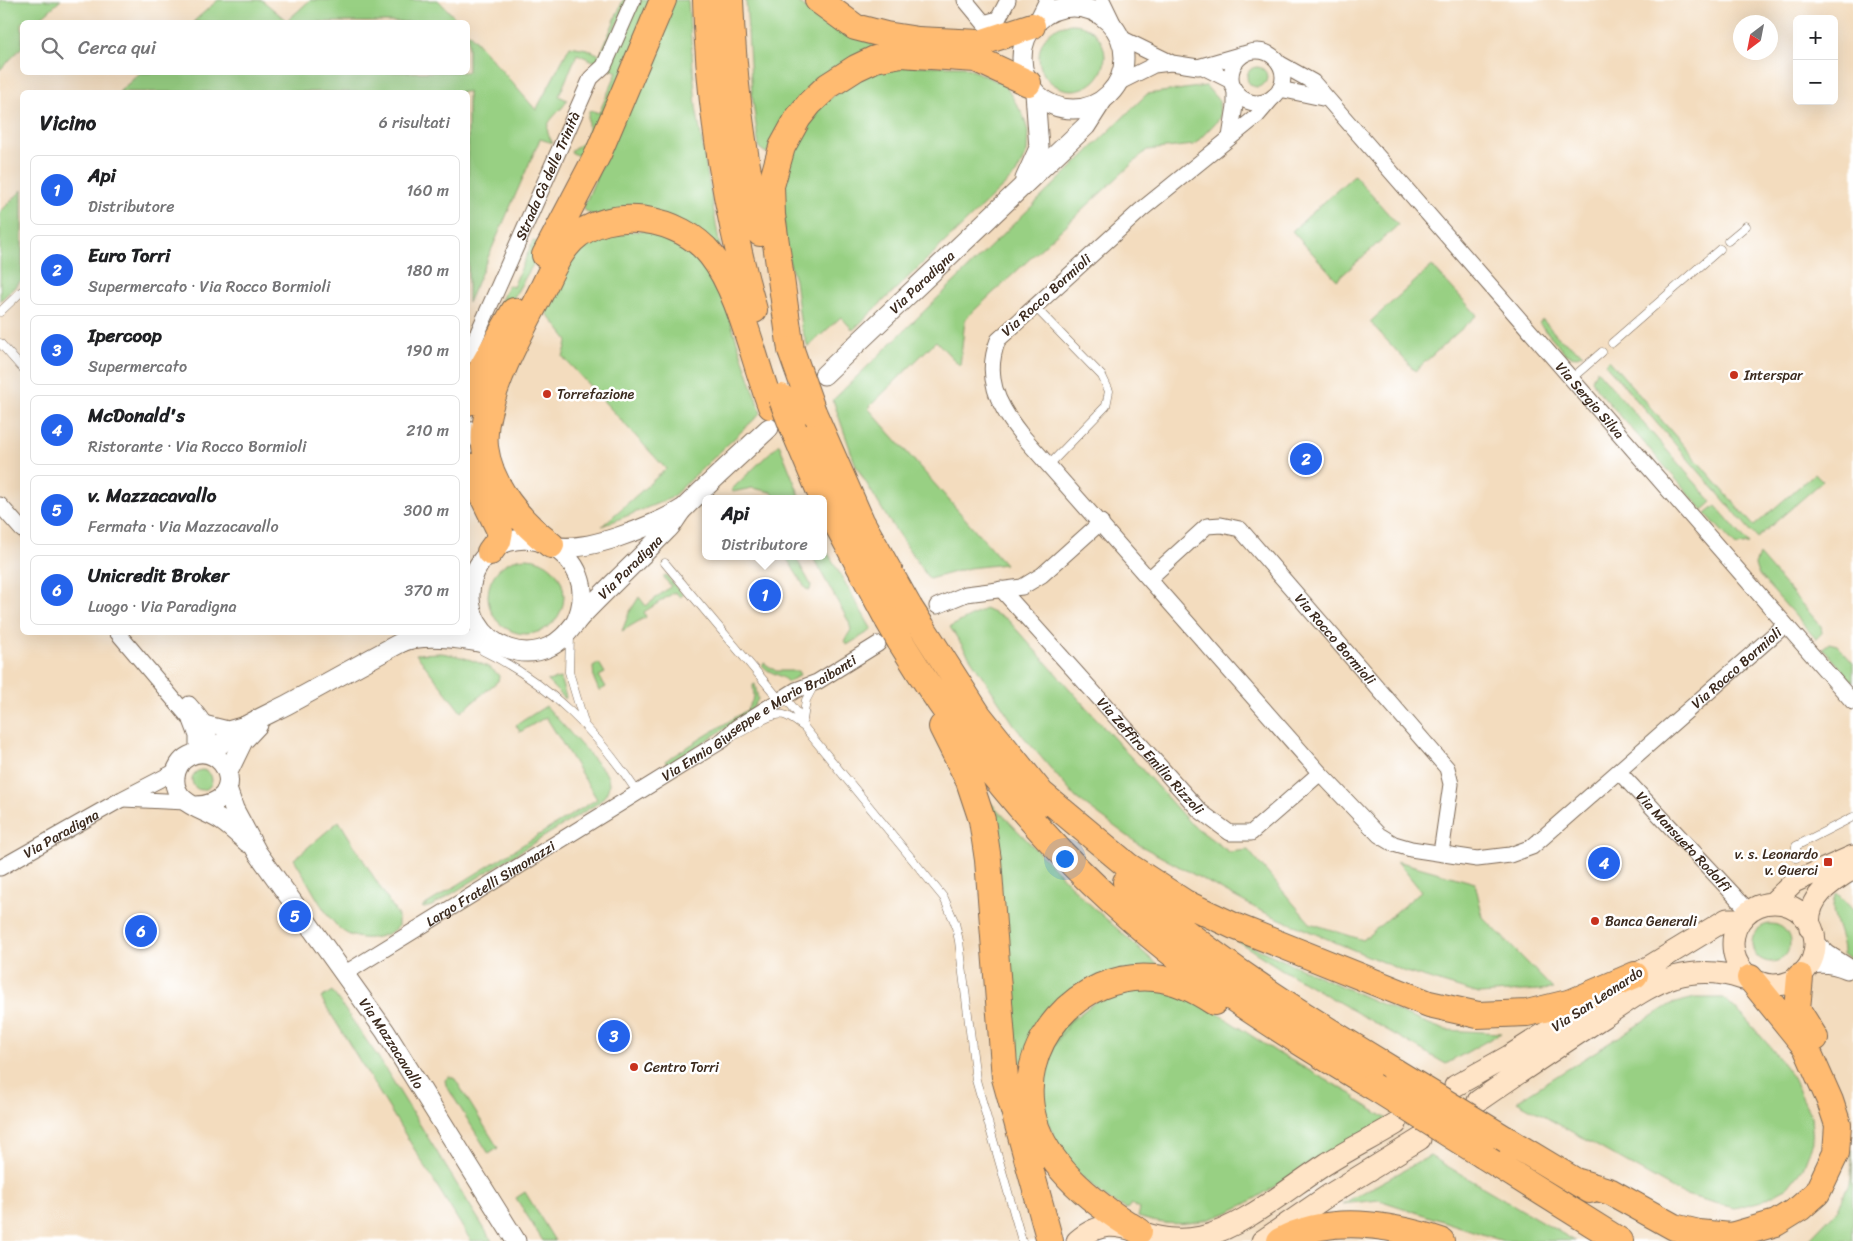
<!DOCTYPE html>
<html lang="it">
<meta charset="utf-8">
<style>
body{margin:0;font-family:Sriracha,sans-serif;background:#f2f2f2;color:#202124}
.controls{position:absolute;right:15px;top:15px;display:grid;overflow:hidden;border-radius:8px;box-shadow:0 5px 20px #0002}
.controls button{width:45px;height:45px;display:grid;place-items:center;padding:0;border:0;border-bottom:1px solid #e0e0e0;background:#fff;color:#202124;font:25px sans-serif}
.compass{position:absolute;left:1733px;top:15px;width:45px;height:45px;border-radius:50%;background:#fff;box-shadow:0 5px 20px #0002;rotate:212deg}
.you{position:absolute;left:1064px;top:858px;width:18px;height:18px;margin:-12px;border:4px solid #fff;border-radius:50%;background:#1a73e8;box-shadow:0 0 0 8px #1a73e833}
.badge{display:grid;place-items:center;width:32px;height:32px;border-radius:50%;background:#2563eb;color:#fff;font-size:16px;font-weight:700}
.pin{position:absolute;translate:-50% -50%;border:2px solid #fff;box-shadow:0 1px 5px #0006}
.popup{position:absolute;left:702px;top:495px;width:125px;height:65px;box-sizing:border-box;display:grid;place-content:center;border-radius:8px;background:#fff;filter:drop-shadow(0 1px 4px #0005);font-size:16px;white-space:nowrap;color:#757577}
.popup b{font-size:19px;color:#202124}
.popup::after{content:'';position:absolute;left:50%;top:100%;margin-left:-10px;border:10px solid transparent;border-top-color:#fff}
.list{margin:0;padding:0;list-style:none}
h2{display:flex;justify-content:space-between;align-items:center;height:65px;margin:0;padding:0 20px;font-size:21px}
h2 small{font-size:16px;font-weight:400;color:#757577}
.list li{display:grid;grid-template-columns:32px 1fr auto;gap:15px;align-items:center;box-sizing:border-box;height:70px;margin:0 10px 10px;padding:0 10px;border:1px solid #e0e0e0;border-radius:8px}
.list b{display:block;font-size:19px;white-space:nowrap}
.list p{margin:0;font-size:16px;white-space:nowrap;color:#757577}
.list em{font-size:16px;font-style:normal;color:#757577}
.icon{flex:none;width:28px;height:28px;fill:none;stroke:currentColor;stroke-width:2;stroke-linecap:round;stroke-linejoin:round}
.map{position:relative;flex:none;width:1853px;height:1241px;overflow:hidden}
.search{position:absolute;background:#fff;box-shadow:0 5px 20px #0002;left:20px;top:20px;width:450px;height:55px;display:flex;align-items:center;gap:12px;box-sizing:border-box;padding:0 18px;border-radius:8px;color:#757577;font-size:19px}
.panel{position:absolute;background:#fff;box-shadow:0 5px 20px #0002;left:20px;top:90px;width:450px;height:545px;border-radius:8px}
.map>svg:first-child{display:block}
.green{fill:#98d083;stroke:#6a7d50}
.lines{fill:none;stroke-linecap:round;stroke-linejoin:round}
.service-casing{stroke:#7b6856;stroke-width:9}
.minor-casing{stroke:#7b6856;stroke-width:17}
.tertiary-casing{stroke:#7b6856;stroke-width:21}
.secondary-casing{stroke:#7b6856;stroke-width:23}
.trunk-casing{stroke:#7b6856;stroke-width:28}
.service{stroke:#fff;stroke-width:8}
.minor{stroke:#fff;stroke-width:15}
.tertiary{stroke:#fff;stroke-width:19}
.secondary{stroke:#ffe4c6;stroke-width:21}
.trunk{stroke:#ffbb71;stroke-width:26}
.trunk-bridge-casing{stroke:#7b6856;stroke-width:28;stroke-linecap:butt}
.trunk-bridge{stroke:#ffbb71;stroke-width:26}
.poi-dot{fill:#c8321e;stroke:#fff;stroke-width:2}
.labels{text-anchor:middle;stroke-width:5;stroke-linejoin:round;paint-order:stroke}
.street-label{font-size:14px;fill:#3b2a1e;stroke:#fff}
.poi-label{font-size:14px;fill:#3b2a1e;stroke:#fff;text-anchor:start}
</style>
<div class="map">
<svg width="1853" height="1241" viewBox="0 0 1853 1241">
<rect width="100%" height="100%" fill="#fff"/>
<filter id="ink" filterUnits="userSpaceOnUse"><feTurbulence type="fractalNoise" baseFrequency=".02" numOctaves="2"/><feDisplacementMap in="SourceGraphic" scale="10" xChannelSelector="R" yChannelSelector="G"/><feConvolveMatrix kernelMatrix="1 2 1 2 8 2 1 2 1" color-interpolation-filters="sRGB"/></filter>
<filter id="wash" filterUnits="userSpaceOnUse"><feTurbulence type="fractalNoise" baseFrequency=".0096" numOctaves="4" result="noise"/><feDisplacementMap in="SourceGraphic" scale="20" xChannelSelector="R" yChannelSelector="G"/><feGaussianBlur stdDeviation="1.12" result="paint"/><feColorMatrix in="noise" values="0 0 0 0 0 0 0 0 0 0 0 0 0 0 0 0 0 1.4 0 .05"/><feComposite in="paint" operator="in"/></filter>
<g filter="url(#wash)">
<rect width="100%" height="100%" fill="#f3dcbe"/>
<!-- green -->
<path class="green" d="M0 0H61L36 22H22V47L0 70Z
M218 0H262L287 21 310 0H438L459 22H193Z
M623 0H629L598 63 577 54 559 96 567 100C560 116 537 121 553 143L540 139 468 303V92H119L140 73 468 72V32L536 110 570 46 587 49 600 55Z
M638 0H656L537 258 498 324 492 320 508 285 513 287 533 241 541 243 580 157 571 152C574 146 582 146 586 138 591 128 585 120 590 110L599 113 617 72 609 68Z
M671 0H688L696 107 720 247 590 214 583 209Z
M746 0H796C820 22 846 34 877 45L766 153 759 148 752 94Z
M1039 57a33 33 0 1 1 66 0a33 33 0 1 1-66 0Z
M880 66H963L1005 85 1023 115 1028 131 1027 152 1016 174 853 330 841 317 808 347 801 327 795 280 785 248 782 171 815 108Z
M1247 77a10 10 0 1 1 20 0a10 10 0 1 1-20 0Z
M1206 86 1219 101 1220 118 1194 145 1147 150 965 319 960 366 936 341 868 408 1005 564 969 568 929 579 888 519 856 466 833 400 1147 94Z
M1354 175 1398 225 1337 280 1292 231Z
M22 190V280L0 301V212Z
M665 230 713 269 761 413 671 498 602 526 666 469 563 357 568 340 544 310 561 266 594 233Z
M1432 266 1477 315 1415 371 1370 322Z
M1543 320 1558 337 1583 354 1574 357 1566 354 1539 323Z
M1609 360 1754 526 1815 473 1823 481 1757 538 1605 364Z
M1597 370 1712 502 1703 510 1596 388 1592 379Z
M779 444 801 499H779L771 492 752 488 733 492 731 490Z
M1716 506 1749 544 1736 546 1706 514Z
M824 546 872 630 847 645 844 641 851 630 849 622 812 556H824Z
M1759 555 1821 626 1822 633 1816 639 1758 574 1755 565Z
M783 556H795L811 585 810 590 806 589 789 562Z
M488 596a38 38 0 1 1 76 0a38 38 0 1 1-76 0Z
M666 575 683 595 680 597 675 592 644 612 646 617 622 631 629 613 639 597 646 606 671 586 663 577Z
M985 609 1007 619 1190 823 1229 852 1248 850 1310 923 1363 940 1421 891 1397 861 1475 883 1483 917 1553 989 1479 994 1406 972 1261 911 1141 846 1076 798 1017 729 950 627Z
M1829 643 1837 645 1853 663V682L1823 648Z
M441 653C456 655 490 663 499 676L498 681 461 712 416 654Z
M599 663 605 673 599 676 606 687 599 691 594 679 593 667Z
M764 663 776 671H798L800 675 788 682C779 673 769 674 762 665Z
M560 678 566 697 565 699 547 681Z
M755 684 758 699 750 713 668 764 665 761 747 710 754 697 753 685Z
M546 706 605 772C614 786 606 797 595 805L432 906 424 908 422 907 597 799 546 717 520 732 516 725Z
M192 780a10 10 0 1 1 20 0a10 10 0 1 1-20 0Z
M988 800 1085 900 1160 967 1099 980 1020 1096Z
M339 821 398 916V927C382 941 354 943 338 927 321 910 307 879 294 859Z
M1837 893 1853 910V959L1843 954C1844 933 1825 912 1837 893Z
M1752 943a19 19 0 1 1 38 0a19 19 0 1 1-38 0Z
M1231 937 1408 1016 1445 1030 1501 1033 1446 1064 1281 969Z
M1147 987 1203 1004 1278 1053 1357 1097 1355 1099 1389 1120C1364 1133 1338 1145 1315 1160 1259 1195 1208 1241 1138 1217L1140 1209 1131 1204 1127 1209 1110 1201 1065 1162 1041 1106 1042 1067 1062 1028 1099 999Z
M332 991 378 1057 492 1241H471L321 998Z
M1695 998H1724L1745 1018 1772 1049 1791 1074 1811 1116 1813 1142 1803 1168 1788 1187 1762 1201 1734 1208 1682 1194 1517 1101 1671 1004Z
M449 1076 455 1079 498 1148 489 1154 446 1085 445 1080Z
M1852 1149 1853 1241H1807L1838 1209 1851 1179Z
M1430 1156 1575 1241H1503L1379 1200 1342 1204Z
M525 1192 555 1241H543L516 1198Z"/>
</g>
<g filter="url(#ink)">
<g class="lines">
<defs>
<path id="service" d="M1728 241 1746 226
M1034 306 1102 376 1109 391 1106 406 1049 465
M0 312 22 291
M0 343 22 368
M1612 343 1720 249
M1571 379 1602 352
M665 563 780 700
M570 636 569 672 584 722
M483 651C547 681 600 735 638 793
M785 697 802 719
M803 720 806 700 814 685
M730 737C745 733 770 711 784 715 791 717 798 723 804 727L944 898 955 923 959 941 976 1080 1022 1241
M1796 858V846L1853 817"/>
<g id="minor">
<path d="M965 0 984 23 998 19 1008 0"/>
<path d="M1102 0 1116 29"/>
<path d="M1037 20 1047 0"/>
<path d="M1121 38 1172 63 1198 67 1243 54"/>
<circle cx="1257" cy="77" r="26"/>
<path id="s1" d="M1279 63 1313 82 1853 702"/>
<path d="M1203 67 1231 81"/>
<path d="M1118 83 1154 65 1171 63"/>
<path d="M1280 89 1327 99"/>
<path id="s2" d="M1274 96 1257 116 1141 210 998 340C984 376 997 404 1020 433L1320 773 1379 835 1394 844 1411 849 1477 859 1510 855 1532 847 1785 625"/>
<path d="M1230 137 1235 106V90"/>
<path id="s3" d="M468 355 591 78 604 66 633 0"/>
<path d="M468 428 483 449"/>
<path d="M0 505 22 530"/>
<path id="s4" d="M1150 578 1207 526 1221 525 1240 529 1447 768 1451 784 1441 853"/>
<path id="s5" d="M1001 589 1200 811 1230 833H1251L1320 773"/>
<path d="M937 606 966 594 1022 587 1042 575 1101 522"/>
<path d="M117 632 191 720 197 736V753"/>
<path d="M189 704C204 721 212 731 211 754"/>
<path d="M204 723 228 729 245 724"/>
<path id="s6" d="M1619 772 1749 911"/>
<path d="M123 799 186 802"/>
<path id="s7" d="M0 868 122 799 176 771"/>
<path d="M1816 941 1828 953 1853 969"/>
<path d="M1810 966C1823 964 1834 965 1847 971"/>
<path id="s8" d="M344 974 723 740 737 727 796 690 817 682 878 644"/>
</g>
<g id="tertiary">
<circle cx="1073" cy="58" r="51"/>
<path d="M1025 179 1039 148 1035 93"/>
<path id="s9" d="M824 375 1086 126 1102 101"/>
<path d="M552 545C579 556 657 525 682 509"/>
<path id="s10" d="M575 624C610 552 507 504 475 572 468 588 468 607 477 623 491 648 523 659 549 647 566 639 572 625 584 613 611 585 640 558 667 530 674 524 677 515 683 509 711 481 740 455 769 428"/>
<path d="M402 642C425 632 475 640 499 647"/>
<path d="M211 754C235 727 260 719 290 703 327 683 364 662 402 642L414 632"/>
<path d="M228 772 243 741 258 725"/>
<path id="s11" d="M227 789 234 809 257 852 385 1031 516 1241"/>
<path d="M196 806C252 804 226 738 189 756 181 760 176 768 175 777 172 804 204 809 222 821 231 827 239 835 248 843"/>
</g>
<path id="secondary" d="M1733 944a41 41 0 1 1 82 0a41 41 0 1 1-82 0Z
M1772 903 1794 882 1853 856
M1810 928C1805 898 1831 882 1853 869
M1622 983 1727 919H1741
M1455 1086 1509 1056 1597 1000
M1478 1101C1520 1072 1562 1044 1605 1016 1627 1002 1649 985 1674 977 1696 971 1720 971 1742 979L1740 969
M1077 1241C1107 1215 1127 1230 1159 1237 1173 1240 1187 1240 1201 1237 1242 1228 1290 1187 1326 1164 1349 1149 1373 1138 1396 1124
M1262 1241 1329 1195 1420 1139"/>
<path id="trunk" d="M706 0C709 105 725 209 754 310
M730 0C733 79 743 156 760 233
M818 0 855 27 886 35 918 40 980 43 1032 26
M545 255 598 154 663 0
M791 350 772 215 771 186 782 147 798 118 810 103 828 86 856 68 875 59 901 54 976 59 1028 83
M468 402 482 368 514 311
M813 412 861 521 909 607
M794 430 823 499
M468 466 500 531 498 541 490 552
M824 500 888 620
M551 545C520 522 490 486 485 447 484 436 485 424 488 413 498 371 522 330 541 292 550 274 558 254 572 240 610 204 681 217 711 255 740 291 754 362 771 406
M922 627 979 716 1048 802
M900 641C972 759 1060 864 1168 950 1232 1001 1302 1044 1372 1086
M942 727 969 781 982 820 988 860 1005 1078 1050 1241
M1037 790 1128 866 1185 903 1234 926 1429 1004 1478 1015 1527 1013 1572 1002 1635 975
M1126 882C1207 956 1300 1014 1394 1071
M1800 977 1797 1009 1815 1038
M1507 1140 1590 1190
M1484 1156 1620 1241
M1575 1181 1611 1192 1674 1227 1699 1233 1731 1236 1776 1223 1800 1208 1817 1193 1836 1153 1838 1125 1830 1101 1806 1047 1750 978
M1139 1231C1097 1206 1049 1170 1034 1121 1012 1046 1078 970 1155 978 1177 980 1196 990 1214 1002
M1280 1241C1330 1214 1389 1224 1441 1241"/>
</defs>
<!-- service casing -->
<use href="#service" class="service-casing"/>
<!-- minor casing -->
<use href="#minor" class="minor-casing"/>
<!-- tertiary casing -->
<use href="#tertiary" class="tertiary-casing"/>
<!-- secondary casing -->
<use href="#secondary" class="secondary-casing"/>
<!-- trunk casing -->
<use href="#trunk" class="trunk-casing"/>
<!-- service -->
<use href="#service" class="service"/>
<!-- minor -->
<use href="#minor" class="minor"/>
<!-- tertiary -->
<use href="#tertiary" class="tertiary"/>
<!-- secondary -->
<use href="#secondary" class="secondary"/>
<!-- trunk -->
<use href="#trunk" class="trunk"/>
<defs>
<path id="trunk-bridge" d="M791 350 813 412
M781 397 794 430
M909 607 922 627
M888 620 900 641
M1394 1071 1507 1140
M1372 1086 1484 1156"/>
</defs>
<!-- trunk-bridge casing -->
<use href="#trunk-bridge" class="trunk-bridge-casing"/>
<!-- trunk-bridge -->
<use href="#trunk-bridge" class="trunk-bridge"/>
</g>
</g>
<!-- markers -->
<g class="poi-dot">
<circle cx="1734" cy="375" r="5"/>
<circle cx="547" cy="394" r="5"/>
<rect x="1823" y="857" width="10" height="10" rx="2.5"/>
<circle cx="1595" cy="921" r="5"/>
<circle cx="634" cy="1067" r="5"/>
</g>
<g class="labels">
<!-- street labels -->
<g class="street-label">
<text dy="5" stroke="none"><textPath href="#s3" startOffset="196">Strada Cà delle Trinità</textPath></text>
<text dy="5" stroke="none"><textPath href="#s9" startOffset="135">Via Paradigna</textPath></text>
<text transform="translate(1046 295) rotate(-42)" y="5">Via Rocco Bormioli</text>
<text dy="5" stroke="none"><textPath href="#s1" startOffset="461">Via Sergio Silva</textPath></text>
<text dy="5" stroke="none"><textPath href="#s10" startOffset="432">Via Paradigna</textPath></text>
<text dy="5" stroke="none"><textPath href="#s4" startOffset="256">Via Rocco Bormioli</textPath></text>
<text dy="5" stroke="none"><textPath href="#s2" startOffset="1439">Via Rocco Bormioli</textPath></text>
<text dy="5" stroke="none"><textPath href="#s8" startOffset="488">Via Ennio Giuseppe e Mario Braibanti</textPath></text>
<text dy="5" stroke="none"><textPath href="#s5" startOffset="224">Via Zeffiro Emilio Rizzoli</textPath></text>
<text dy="5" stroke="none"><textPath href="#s7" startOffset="70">Via Paradigna</textPath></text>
<text dy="5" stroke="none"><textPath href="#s6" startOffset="95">Via Mansueto Rodolfi</textPath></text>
<text dy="5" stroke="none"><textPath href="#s8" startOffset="172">Largo Fratelli Simonazzi</textPath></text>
<text transform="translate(1597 999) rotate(-33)" y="5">Via San Leonardo</text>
<text dy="5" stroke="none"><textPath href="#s11" startOffset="304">Via Mazzacavallo</textPath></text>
</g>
<!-- poi labels -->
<g class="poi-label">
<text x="1744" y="380">Interspar</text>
<text x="557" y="399">Torrefazione</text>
<text x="1818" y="859" text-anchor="end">v. s. Leonardo<tspan x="1818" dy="16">v. Guerci</tspan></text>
<text x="1605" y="926">Banca Generali</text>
<text x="644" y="1072">Centro Torri</text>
</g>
</g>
</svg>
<div class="controls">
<button>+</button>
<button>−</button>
</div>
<svg class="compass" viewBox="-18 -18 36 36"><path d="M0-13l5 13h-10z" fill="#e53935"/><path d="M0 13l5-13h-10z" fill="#757577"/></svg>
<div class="you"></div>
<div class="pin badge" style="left:765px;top:595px">1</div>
<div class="popup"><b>Api</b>Distributore</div>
<div class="pin badge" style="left:1306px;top:459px">2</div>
<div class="pin badge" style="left:614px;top:1036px">3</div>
<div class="pin badge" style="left:1604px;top:863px">4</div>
<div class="pin badge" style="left:295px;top:916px">5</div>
<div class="pin badge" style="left:141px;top:931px">6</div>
<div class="search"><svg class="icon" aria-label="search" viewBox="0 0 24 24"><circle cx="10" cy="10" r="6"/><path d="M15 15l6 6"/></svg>Cerca qui</div>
<section class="panel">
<h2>Vicino<small>6 risultati</small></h2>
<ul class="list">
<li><span class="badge">1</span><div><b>Api</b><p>Distributore</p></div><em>160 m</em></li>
<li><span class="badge">2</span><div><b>Euro Torri</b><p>Supermercato · Via Rocco Bormioli</p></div><em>180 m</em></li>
<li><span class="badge">3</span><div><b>Ipercoop</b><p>Supermercato</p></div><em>190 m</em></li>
<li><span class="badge">4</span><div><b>McDonald's</b><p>Ristorante · Via Rocco Bormioli</p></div><em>210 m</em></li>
<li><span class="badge">5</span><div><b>v. Mazzacavallo</b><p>Fermata · Via Mazzacavallo</p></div><em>300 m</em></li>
<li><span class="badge">6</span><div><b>Unicredit Broker</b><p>Luogo · Via Paradigna</p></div><em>370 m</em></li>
</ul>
</section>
</div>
